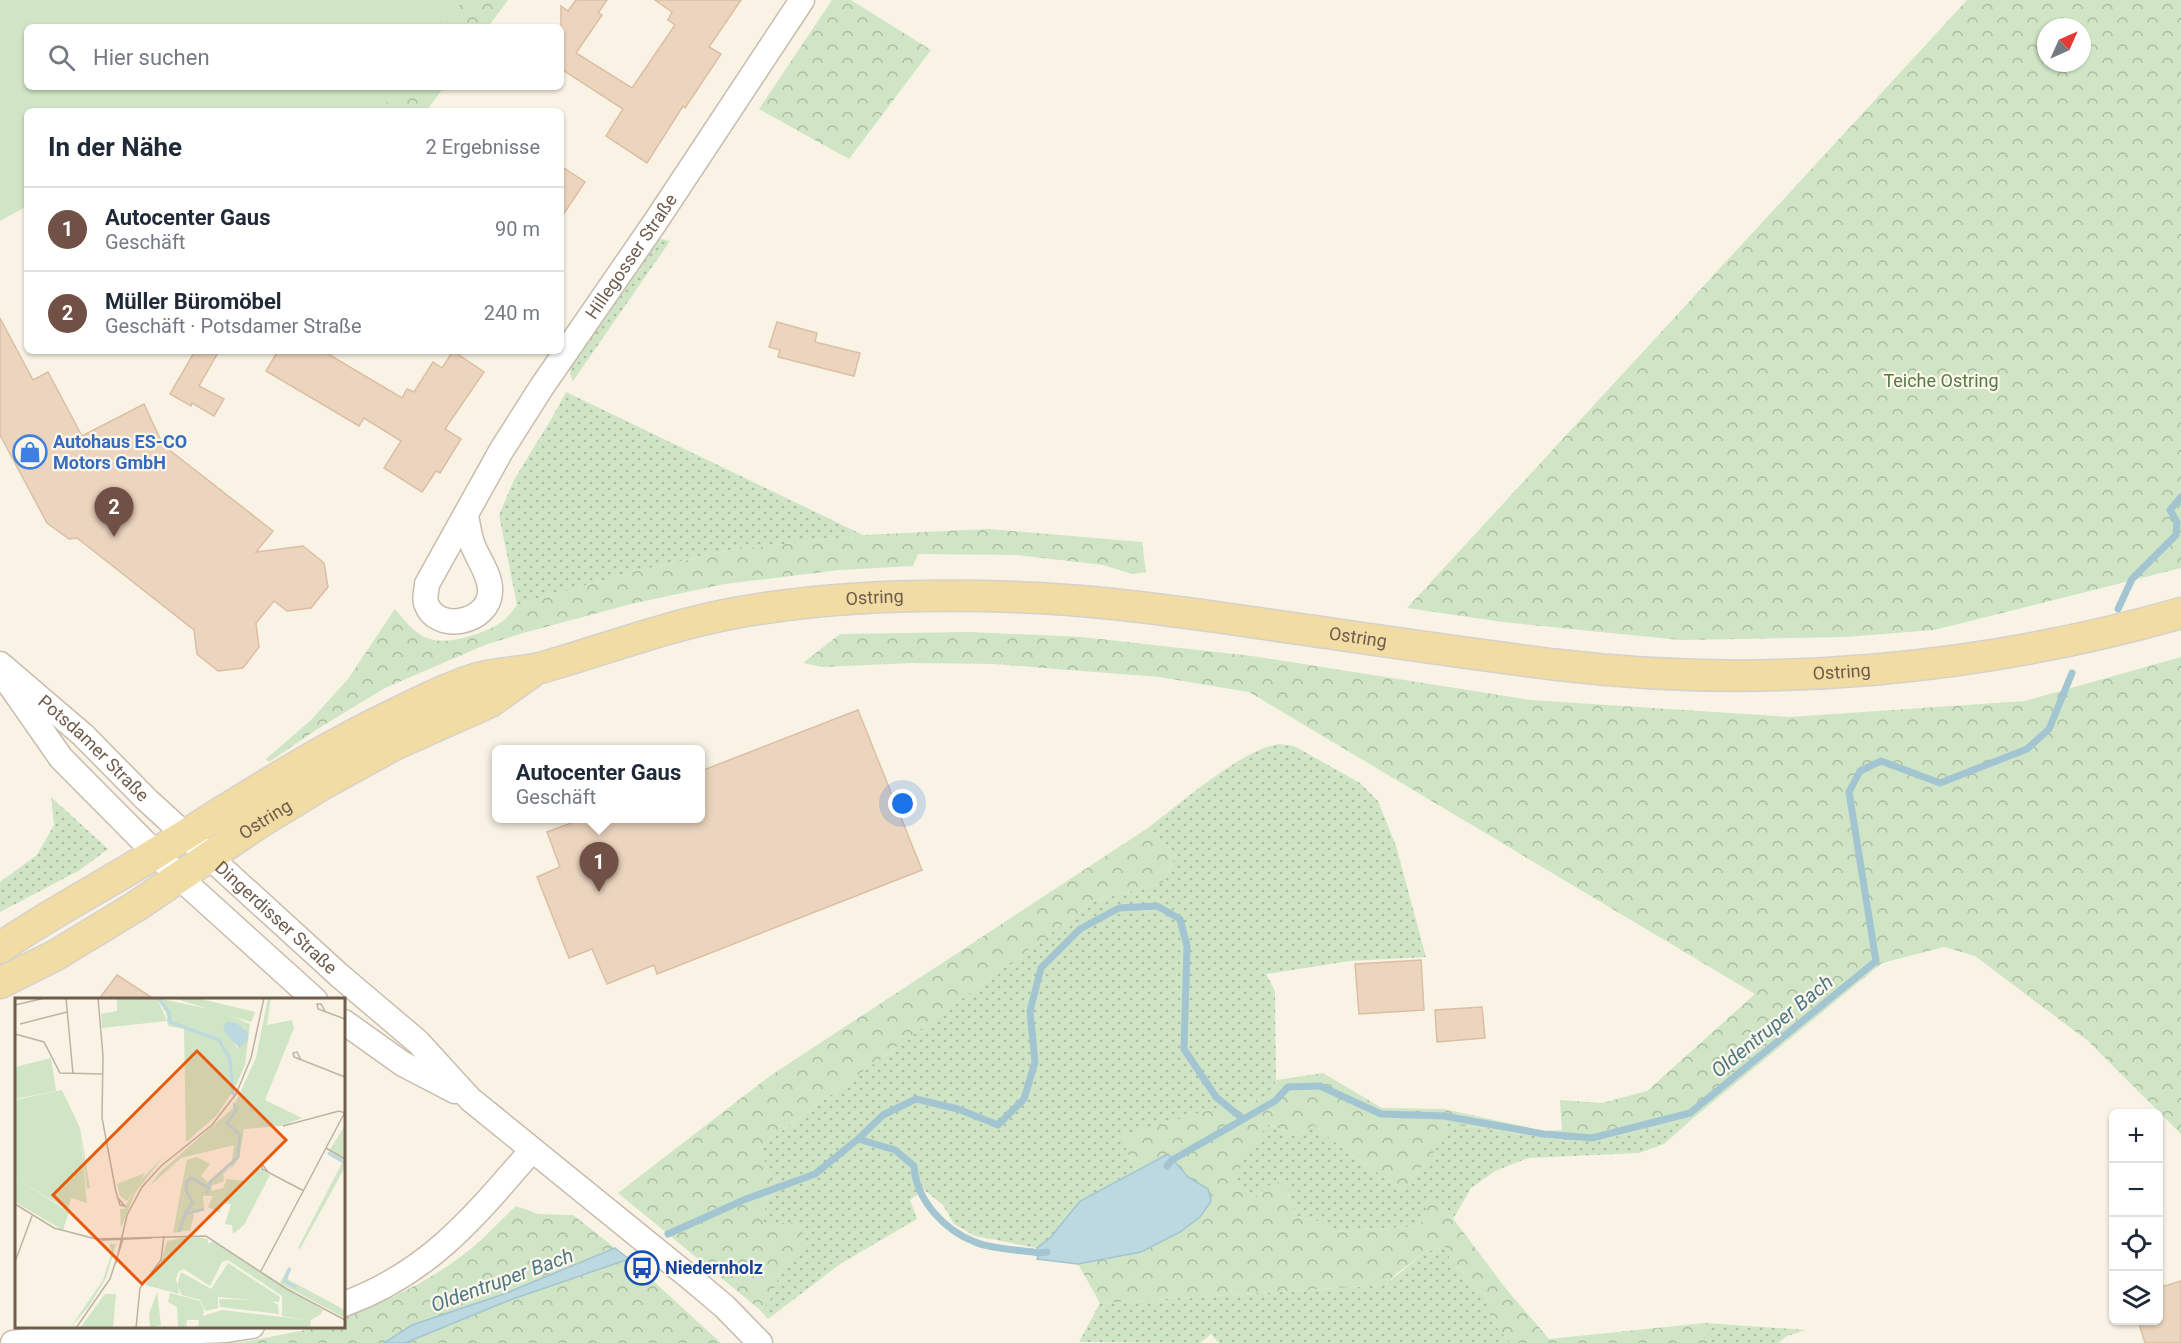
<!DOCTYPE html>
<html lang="de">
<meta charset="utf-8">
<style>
body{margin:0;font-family:Roboto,sans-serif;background:#f6f6f7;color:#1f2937}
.controls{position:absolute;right:18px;bottom:18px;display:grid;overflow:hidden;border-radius:9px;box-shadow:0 2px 4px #0004}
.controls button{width:54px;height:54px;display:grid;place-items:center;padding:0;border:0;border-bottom:2px solid #e0e1e3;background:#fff;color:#1f2937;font:30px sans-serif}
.compass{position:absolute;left:2037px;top:18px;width:54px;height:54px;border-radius:50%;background:#fff;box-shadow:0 2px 4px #0004;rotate:45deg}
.you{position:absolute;left:903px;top:804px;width:21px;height:21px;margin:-15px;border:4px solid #fff;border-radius:50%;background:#1a73e8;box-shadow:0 0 0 9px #1a73e833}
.badge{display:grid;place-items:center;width:39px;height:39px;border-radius:50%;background:#715045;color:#fff;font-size:20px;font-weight:700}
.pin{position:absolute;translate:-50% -50px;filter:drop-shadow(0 2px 3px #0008)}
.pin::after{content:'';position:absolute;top:32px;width:21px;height:18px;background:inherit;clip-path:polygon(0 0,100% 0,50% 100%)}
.popup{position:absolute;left:492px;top:745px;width:213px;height:78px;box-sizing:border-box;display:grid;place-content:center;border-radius:9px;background:#fff;filter:drop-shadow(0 2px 4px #0005);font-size:20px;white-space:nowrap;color:#747a83}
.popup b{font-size:22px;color:#1f2937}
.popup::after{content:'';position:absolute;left:50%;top:100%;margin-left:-12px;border:12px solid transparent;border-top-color:#fff}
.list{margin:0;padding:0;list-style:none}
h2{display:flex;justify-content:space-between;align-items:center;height:78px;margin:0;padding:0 24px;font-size:26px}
h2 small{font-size:20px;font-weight:400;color:#747a83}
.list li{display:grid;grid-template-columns:39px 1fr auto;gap:18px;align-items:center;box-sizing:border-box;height:84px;padding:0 24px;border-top:2px solid #e0e1e3}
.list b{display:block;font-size:22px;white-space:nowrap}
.list p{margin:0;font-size:20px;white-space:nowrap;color:#747a83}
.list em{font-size:20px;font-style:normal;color:#747a83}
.icon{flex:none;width:33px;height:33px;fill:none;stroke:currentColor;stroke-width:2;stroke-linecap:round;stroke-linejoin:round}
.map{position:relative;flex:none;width:2181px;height:1343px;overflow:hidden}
.search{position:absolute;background:#fff;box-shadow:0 2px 4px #0004;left:24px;top:24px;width:540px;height:66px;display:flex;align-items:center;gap:15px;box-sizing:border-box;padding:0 21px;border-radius:9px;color:#747a83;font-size:22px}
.panel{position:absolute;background:#fff;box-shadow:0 2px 4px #0004;left:24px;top:108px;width:540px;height:246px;border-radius:9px}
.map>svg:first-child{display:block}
.grass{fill:url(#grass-dots)}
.forest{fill:url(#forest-crowns);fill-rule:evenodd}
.garden{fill:#cfe5c5}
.water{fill:#bcd8e0;stroke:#a3c5d1;stroke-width:1.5}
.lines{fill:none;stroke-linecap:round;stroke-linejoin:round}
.stream{stroke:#a3c5d1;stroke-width:7}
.building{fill:#ecd5bf;stroke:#dcbea2;stroke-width:1.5}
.minor-casing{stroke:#c9bcac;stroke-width:27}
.major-casing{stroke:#d7d1cd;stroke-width:33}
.minor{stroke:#fff;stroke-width:24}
.major{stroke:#f1dca4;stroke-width:30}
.labels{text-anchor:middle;stroke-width:4.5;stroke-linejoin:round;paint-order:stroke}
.street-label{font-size:18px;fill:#6f5c4d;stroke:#fdf7ea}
.park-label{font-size:18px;fill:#537a49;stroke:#fdf7ea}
.shop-label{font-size:18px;font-weight:bold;fill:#366cbe;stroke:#fdf7ea;text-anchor:start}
.transit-label{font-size:18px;font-weight:bold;fill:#164399;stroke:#fdf7ea;text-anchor:start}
.water-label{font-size:20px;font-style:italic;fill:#4c7887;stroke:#fdf7ea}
.inset-river{fill:none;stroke:#bcd8e0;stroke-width:3}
.inset-road{fill:none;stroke:#beb2a3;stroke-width:1.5}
.view{fill:#e8590c;fill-opacity:0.15;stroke:#e8590c;stroke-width:3}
.inset-edge{fill:none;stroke:#6f5c4d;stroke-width:3}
</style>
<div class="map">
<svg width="2181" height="1343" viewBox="0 0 2181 1343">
<defs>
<pattern id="grass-dots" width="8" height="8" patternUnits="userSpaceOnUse" patternTransform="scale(1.5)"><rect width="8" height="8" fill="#cfe5c5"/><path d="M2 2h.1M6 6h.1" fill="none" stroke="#acbda2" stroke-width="1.8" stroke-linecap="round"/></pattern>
<pattern id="forest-crowns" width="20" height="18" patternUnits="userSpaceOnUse" patternTransform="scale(1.5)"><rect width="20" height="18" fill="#cfe5c5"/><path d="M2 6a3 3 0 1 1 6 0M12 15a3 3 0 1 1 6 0" fill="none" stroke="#acbda2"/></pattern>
</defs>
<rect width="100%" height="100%" fill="#f9f3e5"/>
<!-- grass -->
<path class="grass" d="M661 239 670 241 573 381 570 374 572 361 652 246Z
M566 392 863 535 731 550 636 571 517 605 499 515 514 480 553 416Z
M1280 744 1294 746 1360 783 1378 801 1396 846 1426 957 1350 961 1266 974 1275 991 1276 1080 1271 1097 1203 1112 1121 1137 1136 1170 1080 1201 1051 1237 1037 1248 975 1236 954 1224 943 1205 924 1190 910 1200 917 1219 840 1264 768 1319 759 1309 769 1303 781 1270 762 1223 771 1181 760 1147 1095 901 1164 882 1176 855 1148 828C1180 804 1243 748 1280 744Z
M51 797 108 849 80 870 0 912V882L37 855 54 825Z
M1691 1120 1664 1144 1639 1153 1528 1158 1495 1171 1471 1188 1453 1219 1439 1200 1420 1226 1335 1232 1321 1222 1299 1217 1289 1202 1288 1190 1267 1186 1255 1199 1232 1177 1267 1124 1296 1136 1314 1125 1355 1158 1403 1189 1432 1155 1444 1134 1443 1123 1563 1140 1595 1141Z
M1446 1247 1450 1259 1490 1301V1320L1511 1343H1219L1211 1334 1200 1343 1079 1342 1100 1303 1385 1285 1425 1252Z
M1705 1323 1806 1330 1787 1336 1778 1343H1710Z"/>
<!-- forest -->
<path class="forest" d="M463 0H508L488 27H443Z
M832 0H851L931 50 849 159 759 109Z
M1967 0H2181V568L1934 630 1845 637 1680 640 1503 622 1407 608ZM2046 27H2082V63H2046Z
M398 87H444L426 111H380Z
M988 529 1142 542 1146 572 1132 574 1103 565 1017 555 918 554 913 566 840 570 724 584 631 604 523 633 485 645 385 688 319 728 269 762 266 759 311 720 348 679 395 609C406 622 417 637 434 640 451 644 483 633 497 625 506 620 511 613 517 605L636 571 731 550 863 535Z
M970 632 1082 637 1252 656 1530 700 1790 717 2025 701 2181 657V1134L2088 1041 1975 956 1944 947 1882 963 1691 1120 1595 1141 1564 1140 1443 1123 1444 1134 1432 1155 1403 1189 1355 1158 1314 1125 1296 1136 1268 1124 1233 1177 1255 1199 1267 1186 1279 1182 1288 1190 1289 1202 1299 1217 1321 1222 1335 1232 1419 1226 1427 1215 1424 1199 1439 1200 1507 1290 1549 1339 1705 1323 1710 1343H1511L1490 1320V1301L1450 1259 1445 1247 1425 1252 1396 1274 1385 1285 1100 1303 1078 1264 1142 1252 1180 1232 1200 1217 1208 1189 1188 1177 1168 1154 1136 1170 1120 1137 1203 1112 1271 1097 1276 1080 1323 1073 1382 1108 1444 1109 1544 1131 1562 1130 1560 1100 1602 1103 1647 1091 1755 994 1249 692 1159 677 994 664 912 663 822 667 803 663 840 634Z
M1148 828 1176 855 1164 882 1095 901 760 1147 771 1181 762 1223H800L803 1252 781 1270 769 1303 759 1309 618 1193 770 1076Z
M516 1206 538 1214 573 1215 615 1248 504 1294 412 1325 384 1343H236C272 1338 307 1327 344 1326V1318C388 1301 436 1278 473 1247 488 1234 502 1219 516 1206Z
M629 1259 721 1343H405L510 1300Z"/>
<!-- garden -->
<path class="garden" d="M0 0H463L443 27H27V87H398L380 111H27V206L0 221Z"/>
<!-- water -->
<path class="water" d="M1168 1154 1188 1177 1208 1189 1211 1201 1200 1217 1180 1232 1141 1252 1078 1264 1037 1259 1039 1253 1037 1248 1051 1237 1080 1201Z
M615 1248 629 1259 510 1300 405 1343H384L412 1325 504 1294Z"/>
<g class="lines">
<!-- stream -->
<path class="stream" d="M2118 609 2132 579 2176 535 2177 522 2170 510 2181 497
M858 1139 883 1115 916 1099 958 1109 998 1125 1024 1099 1035 1062 1030 1011 1041 968 1080 929 1119 908 1157 906 1180 919 1187 946 1184 1049 1216 1097 1243 1119
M1167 1166 1172 1160 1275 1101 1288 1087 1320 1086 1381 1114 1444 1116 1543 1134 1592 1138 1690 1113 1876 961 1849 792 1860 771 1881 761 1940 783 2027 749 2049 729 2072 673
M668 1234 746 1199 815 1174 858 1139 895 1150 914 1166C916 1200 944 1230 975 1242 990 1249 1021 1250 1039 1253L1047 1252"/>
</g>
<!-- building -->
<path class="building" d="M576 0H607L598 13 602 15 576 53 632 88 675 25 668 20 672 12 655 0H741L709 47 721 54 685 108 683 106 647 163 606 136 623 109 563 70 561 74V6L568 11Z
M561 166 585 182 561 218Z
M0 318 33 380 48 372 82 436 144 404 163 445 273 531 256 552 303 546 324 563 328 587 311 608 287 611 274 601 256 623 259 647 243 668 218 671 197 654 194 630 77 538 69 539 47 523 0 435Z
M777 322 817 333 815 342 860 353 854 376 778 357 780 350 769 347Z
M195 351H219L199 386 224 399 214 416 192 403 191 406 170 394Z
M278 351H323L402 398 407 389 414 392 433 362 442 368 453 351 484 372 445 429 461 439 440 473 436 471 422 492 384 468 401 441 364 418 359 426 266 371Z
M858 710 922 870 657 974 654 965 607 984 592 949 569 958 537 877 560 867 547 832 582 819H701V771Z
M1421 960 1424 1010 1359 1014 1355 964Z
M117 975 154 999H99Z
M1482 1007 1485 1038 1437 1042 1435 1010Z
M2181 1281V1343H2145L2138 1320H2158V1288Z"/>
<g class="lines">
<defs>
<g id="minor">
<path id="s1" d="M466 516C468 525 469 535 472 543 477 558 491 575 490 591 490 623 436 634 426 603 424 597 427 590 427 584L501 451 541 388 656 221 802 0"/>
<path id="s2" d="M0 664 83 735 147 800 340 976 418 1042 470 1099 693 1280 725 1307 760 1343"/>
<path d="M8 682 61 758 179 877 315 1000"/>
<path d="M344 1022 403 1064 455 1091"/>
<path d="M344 1304C429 1273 474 1217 532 1150"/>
<path d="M13 1343 70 1336 226 1330 252 1326"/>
</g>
<g id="major">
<path id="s3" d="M0 948C50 913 104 886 156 853 237 803 317 750 403 710 427 698 462 681 487 676 506 672 525 672 544 667 606 649 667 626 730 614 829 595 938 593 1038 598 1114 602 1189 613 1265 624 1363 638 1461 653 1559 665 1766 690 1981 670 2181 613"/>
<path id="s4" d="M0 983 56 955 135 907 256 825 323 784 394 745 490 702 532 672"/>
</g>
</defs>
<!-- minor casing -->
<use href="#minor" class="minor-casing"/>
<!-- major casing -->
<use href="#major" class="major-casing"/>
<!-- minor -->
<use href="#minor" class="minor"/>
<!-- major -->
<use href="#major" class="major"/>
</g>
<!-- icons -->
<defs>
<symbol id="shop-ring" viewBox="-11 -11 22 22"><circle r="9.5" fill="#fdf7ea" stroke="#3f7fe0" stroke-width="1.5"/><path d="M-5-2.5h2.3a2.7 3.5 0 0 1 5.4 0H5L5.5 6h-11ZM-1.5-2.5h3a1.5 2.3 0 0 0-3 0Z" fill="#3f7fe0"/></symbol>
<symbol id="bus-ring" viewBox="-11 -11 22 22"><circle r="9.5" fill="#fdf7ea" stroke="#1a4fb4" stroke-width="1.5"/><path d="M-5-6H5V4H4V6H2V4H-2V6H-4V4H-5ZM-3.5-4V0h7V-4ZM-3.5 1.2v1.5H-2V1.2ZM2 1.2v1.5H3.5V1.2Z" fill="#1a4fb4"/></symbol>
</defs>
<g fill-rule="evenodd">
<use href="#shop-ring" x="11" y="433" width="38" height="38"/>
<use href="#bus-ring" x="623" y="1249" width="38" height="38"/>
</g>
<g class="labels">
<!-- street labels -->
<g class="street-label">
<text dy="6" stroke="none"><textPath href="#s1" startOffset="573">Hillegosser Straße</textPath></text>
<text dy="6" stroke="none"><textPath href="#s3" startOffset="956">Ostring</textPath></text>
<text dy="6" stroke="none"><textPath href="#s3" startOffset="1442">Ostring</textPath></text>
<text dy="6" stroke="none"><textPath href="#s3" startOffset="1928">Ostring</textPath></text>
<text dy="6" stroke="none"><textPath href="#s2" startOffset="126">Potsdamer Straße</textPath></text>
<text dy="6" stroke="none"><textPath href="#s4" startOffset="312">Ostring</textPath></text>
<text dy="6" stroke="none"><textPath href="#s2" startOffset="375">Dingerdisser Straße</textPath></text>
</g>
<!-- park labels -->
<g class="park-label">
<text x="1941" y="387">Teiche Ostring</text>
</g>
<!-- shop labels -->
<g class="shop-label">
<text x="53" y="448">Autohaus ES-CO<tspan x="53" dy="21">Motors GmbH</tspan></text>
</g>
<!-- transit labels -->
<g class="transit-label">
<text x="665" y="1274">Niedernholz</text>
</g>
<!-- water labels -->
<g class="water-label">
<text transform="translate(1772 1026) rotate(-39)" y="7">Oldentruper Bach</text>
<text transform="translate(502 1280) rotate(-20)" y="7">Oldentruper Bach</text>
</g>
</g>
<!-- overview -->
<g transform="translate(15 998)">
<rect width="330" height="330" fill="#f9f3e5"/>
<path d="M102 0H142L152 23 87 30 86 16 102 13ZM158 0H182L240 14 236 24ZM330 127V164L313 155ZM182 159 195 166 186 178 195 186 188 198 189 211 178 215 179 217 175 233 164 223 173 179 169 176 172 162ZM245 166V171L255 177 229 227 218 236 217 227 210 226 216 206 206 205 205 215 197 211 216 184 231 186ZM130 175 112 203 105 198 102 186ZM94 246H101L91 280 74 308 55 330 88 282 97 254ZM213 265 265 299 264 304 203 299V310L191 313 185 302 167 297 162 288 166 274 196 291ZM142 294 146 327 135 330 134 316ZM155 295 185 303 189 311 188 318 207 312 294 322 267 318V298L288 306 291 313 305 317 296 322 295 330H183L184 322H172L171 330H163L162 309 153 304ZM90 296H101L98 330H65ZM204 301 255 302 263 307 264 316 205 309Z" fill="#cfe5c5"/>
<path d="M142 0 208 14 235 26 230 67 220 90 202 117 171 144 169 31 153 28 151 15ZM228 29 234 41 222 50 216 39ZM253 0H256L252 27 277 22 279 30 250 102 287 120 266 128 229 131 224 159 219 167 208 176 209 183 196 188 197 193 208 190 212 181 229 183 240 173 231 186 216 184 197 211 193 209 198 198H187L196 181 216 169 219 147 166 160 135 188 144 175 218 110 241 60ZM47 92 65 130 75 190 72 191 66 144 7 184 54 214 48 232 0 204V102ZM149 158 120 195 106 230 105 211H109L123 185ZM328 163 330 169 285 251 283 250ZM169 176 173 178 164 222 174 227 175 232 158 235ZM178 238 193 241V246L198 243 308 312 305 317 285 311 288 306 267 298 213 262 207 264 195 288 169 271 164 273 161 280 164 296 130 287 146 265 152 243ZM274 268 272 281 330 312V320L265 285Z" fill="#cfe5c5" fill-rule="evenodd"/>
<path d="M36 60 41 93 0 101V69ZM41 98 46 120 11 128 6 106ZM58 126 66 145 72 205 56 200 53 212 7 184 0 135Z" fill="#cfe5c5"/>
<path d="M211 24 221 25 233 34V42L224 50 208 32Z" fill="#bcd8e0"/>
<path class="inset-river" d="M143 0 154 14 155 24 204 42 215 61 218 97M313 155 330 165M192 196 195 184 223 159 225 137 212 125 221 113 219 105M170 215 178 205 171 192 172 183 177 180 192 189M164 234 170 216 189 211M275 270 270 283 281 289"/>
<path class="inset-road" d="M51 0 58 76M83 0 88 58 87 120 101 194 105 207 110 208 103 200M0 7 30 0M310 13 306 6H302L303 11 330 21M5 26 52 14M0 36 29 44 45 75 88 76M286 62 282 54 278 55 279 59 330 79M268 128 324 113 330 115M311 150 330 161M253 174 247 166V171L289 193M0 206 39 230 81 241M81 241 191 238 270 290 330 322M87 242 137 240M0 264 17 218M101 265 112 217 127 189 146 168 197 127 221 96 236 60 249 0M246 273 330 114M61 330 95 281 108 241M121 330 125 290 146 262 149 238"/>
<path class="view" d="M182 53 271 142 127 286 38 197Z"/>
<rect width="330" height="330" class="inset-edge"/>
</g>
</svg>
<div class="controls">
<button>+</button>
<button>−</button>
<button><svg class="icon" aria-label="locate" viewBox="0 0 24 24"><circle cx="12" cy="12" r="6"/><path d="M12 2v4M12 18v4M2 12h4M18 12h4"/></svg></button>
<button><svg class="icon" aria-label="layers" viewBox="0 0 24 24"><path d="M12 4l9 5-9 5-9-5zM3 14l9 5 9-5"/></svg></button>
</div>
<svg class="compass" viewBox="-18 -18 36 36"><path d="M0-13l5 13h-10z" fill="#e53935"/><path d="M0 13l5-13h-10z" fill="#747a83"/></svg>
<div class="you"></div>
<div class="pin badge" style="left:599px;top:892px">1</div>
<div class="popup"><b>Autocenter Gaus</b>Geschäft</div>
<div class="pin badge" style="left:114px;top:537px">2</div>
<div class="search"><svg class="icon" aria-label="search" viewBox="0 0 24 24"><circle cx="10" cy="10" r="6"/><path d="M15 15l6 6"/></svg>Hier suchen</div>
<section class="panel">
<h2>In der Nähe<small>2 Ergebnisse</small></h2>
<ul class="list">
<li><span class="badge">1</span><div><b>Autocenter Gaus</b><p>Geschäft</p></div><em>90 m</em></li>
<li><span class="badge">2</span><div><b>Müller Büromöbel</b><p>Geschäft · Potsdamer Straße</p></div><em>240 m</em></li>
</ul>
</section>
</div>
